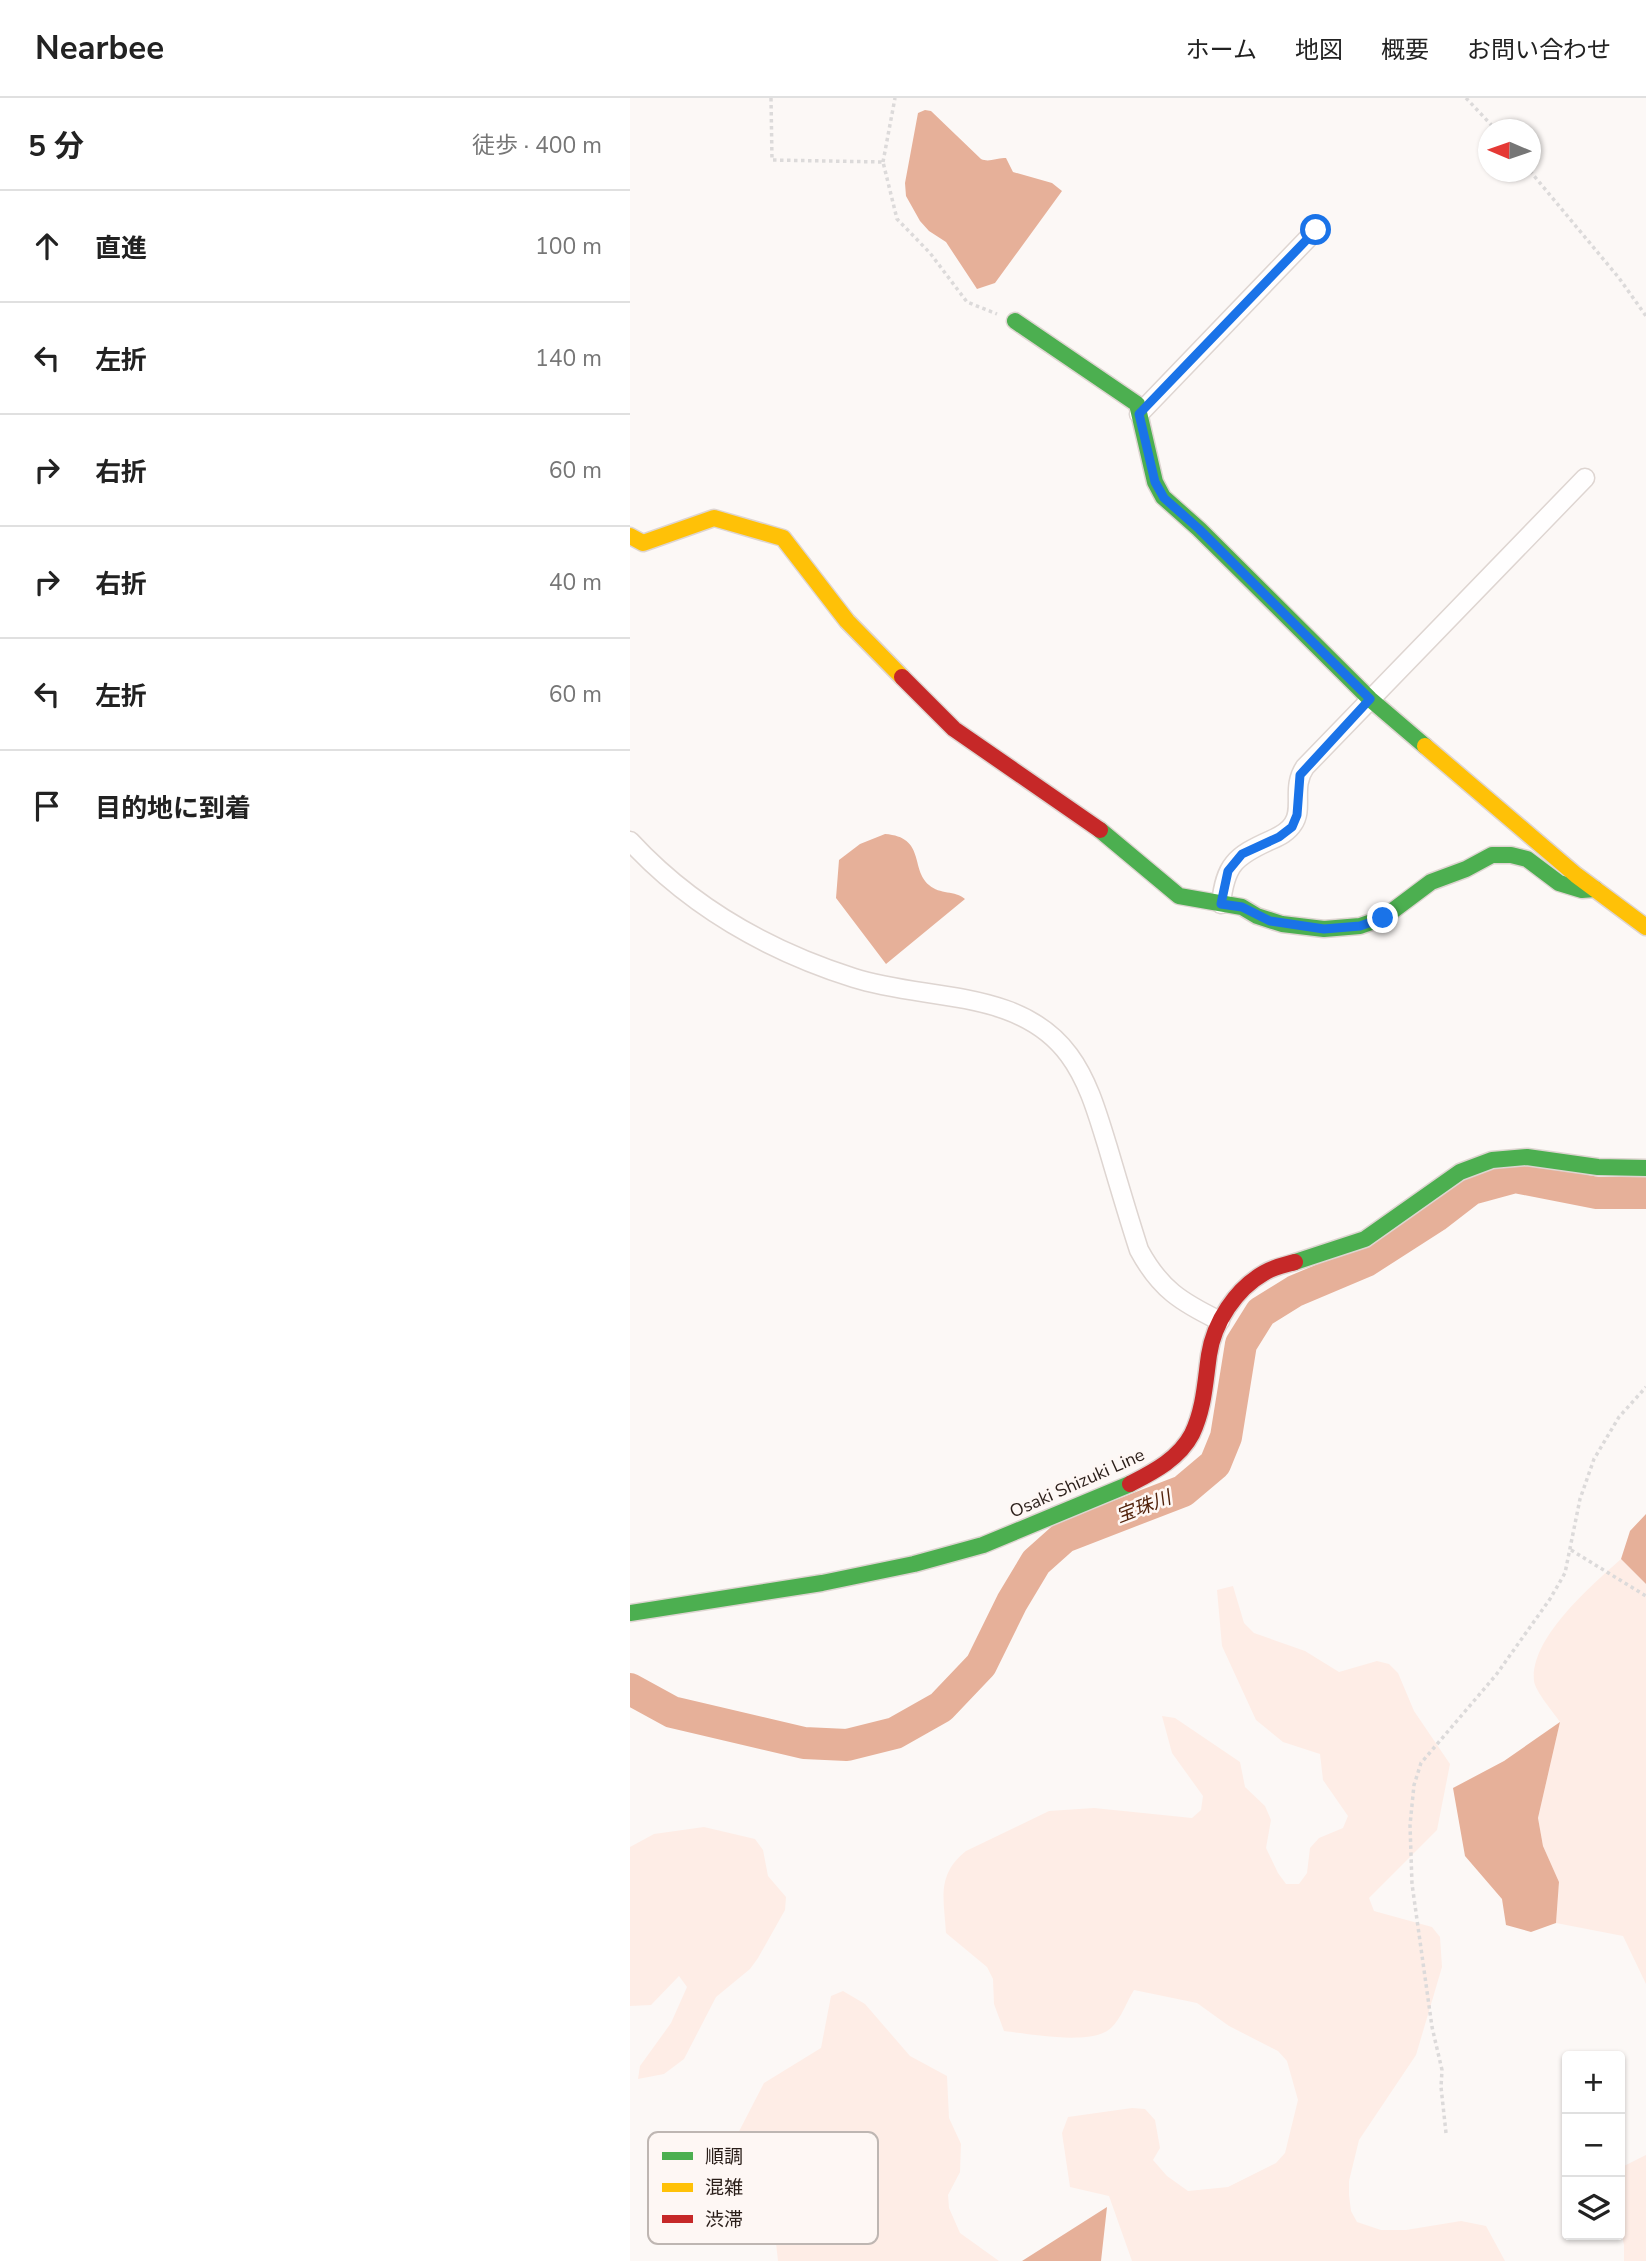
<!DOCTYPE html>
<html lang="ja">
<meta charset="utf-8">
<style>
body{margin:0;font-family:"Nunito Sans","Noto Sans JP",sans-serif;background:#f6f6f6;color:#222}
.controls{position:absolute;right:21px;bottom:21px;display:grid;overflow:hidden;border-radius:7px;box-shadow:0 2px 5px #0004}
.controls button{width:63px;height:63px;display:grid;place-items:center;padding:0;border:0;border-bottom:2px solid #e0e0e0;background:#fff;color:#222;font:35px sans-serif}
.compass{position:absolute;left:848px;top:21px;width:63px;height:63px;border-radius:50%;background:#fff;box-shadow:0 2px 5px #0004;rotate:272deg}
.stop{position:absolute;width:21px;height:21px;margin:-16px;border:5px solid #1a73e8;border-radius:50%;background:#fff}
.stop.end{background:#1a73e8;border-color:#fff;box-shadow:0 2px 7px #0008}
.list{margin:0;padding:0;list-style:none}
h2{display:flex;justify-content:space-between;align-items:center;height:91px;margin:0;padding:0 28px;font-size:30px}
h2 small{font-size:23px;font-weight:400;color:#767676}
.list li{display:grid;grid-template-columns:46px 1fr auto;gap:21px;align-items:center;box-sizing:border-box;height:112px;padding:0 28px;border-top:2px solid #e0e0e0}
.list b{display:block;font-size:26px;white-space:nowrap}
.list em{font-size:23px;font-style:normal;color:#767676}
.icon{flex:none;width:38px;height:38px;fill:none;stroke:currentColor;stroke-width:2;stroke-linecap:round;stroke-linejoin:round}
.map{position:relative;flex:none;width:1016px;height:2163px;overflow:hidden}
header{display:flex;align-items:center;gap:42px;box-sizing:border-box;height:98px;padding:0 35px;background:#fff;border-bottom:2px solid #e0e0e0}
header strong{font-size:33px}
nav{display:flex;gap:38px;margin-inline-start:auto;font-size:24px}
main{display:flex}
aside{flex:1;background:#fff}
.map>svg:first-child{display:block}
.green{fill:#feede6}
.water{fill:#e6b099}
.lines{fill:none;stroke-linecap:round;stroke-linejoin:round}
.river{stroke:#e6b099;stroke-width:32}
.street-casing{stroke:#ded5d1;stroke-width:21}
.fast-casing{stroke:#ded5d1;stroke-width:19}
.slow-casing{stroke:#ded5d1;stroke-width:19}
.jam-casing{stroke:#ded5d1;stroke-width:19}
.path{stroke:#dcdada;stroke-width:3.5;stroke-dasharray:3.5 3.5;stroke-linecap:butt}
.street{stroke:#fffefe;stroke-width:18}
.fast{stroke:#4caf50;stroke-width:16}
.slow{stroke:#ffc107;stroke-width:16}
.jam{stroke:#c62828;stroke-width:16}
.route{stroke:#1a73e8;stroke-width:9}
.labels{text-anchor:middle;stroke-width:5;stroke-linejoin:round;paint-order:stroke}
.street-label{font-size:18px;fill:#2a1e19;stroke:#fef7f4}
.water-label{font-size:19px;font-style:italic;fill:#52220b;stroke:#fef7f4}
.key{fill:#fef7f4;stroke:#beb6b2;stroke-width:2}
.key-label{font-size:19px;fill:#2a1e19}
</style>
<header>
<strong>Nearbee</strong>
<nav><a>ホーム</a><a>地図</a><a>概要</a><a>お問い合わせ</a></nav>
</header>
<main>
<aside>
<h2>5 分<small>徒歩 · 400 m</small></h2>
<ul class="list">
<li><svg class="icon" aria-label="ahead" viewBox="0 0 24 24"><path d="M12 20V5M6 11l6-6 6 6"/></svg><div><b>直進</b></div><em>100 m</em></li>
<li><svg class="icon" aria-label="left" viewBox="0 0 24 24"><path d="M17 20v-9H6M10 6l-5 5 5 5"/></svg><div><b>左折</b></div><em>140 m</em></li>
<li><svg class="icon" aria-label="right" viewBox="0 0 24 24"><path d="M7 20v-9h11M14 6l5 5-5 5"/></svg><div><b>右折</b></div><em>60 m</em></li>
<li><svg class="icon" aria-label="right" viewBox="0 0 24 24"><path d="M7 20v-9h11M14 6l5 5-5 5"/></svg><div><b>右折</b></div><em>40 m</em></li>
<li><svg class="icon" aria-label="left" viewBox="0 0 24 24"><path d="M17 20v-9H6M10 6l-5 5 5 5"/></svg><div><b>左折</b></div><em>60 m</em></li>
<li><svg class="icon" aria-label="arrive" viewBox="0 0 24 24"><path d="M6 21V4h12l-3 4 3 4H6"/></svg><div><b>目的地に到着</b></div></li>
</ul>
</aside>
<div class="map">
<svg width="1016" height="2163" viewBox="0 0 1016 2163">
<rect width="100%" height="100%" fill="#fcf8f6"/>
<!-- green -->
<path class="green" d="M991 1461 1016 1486V1886L993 1838 926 1825 929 1784 913 1748 908 1720 930 1624C924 1615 905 1593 904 1583 900 1540 961 1488 991 1461Z
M603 1488 614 1525 624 1535 675 1553 709 1574 747 1563 759 1566 768 1575 784 1613 820 1666 807 1732 739 1800 744 1813 802 1829 810 1839 812 1869 786 1957 729 2042 719 2083V2097L721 2113 727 2124 751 2132H776L831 2123 856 2128 875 2163H502L479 2098 440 2089 432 2035 438 2019 502 2010 515 2011 525 2022 530 2050 523 2062 537 2078 558 2093 598 2089 646 2065 655 2055 668 2002 657 1963 648 1953 599 1928 567 1905 504 1892C497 1903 491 1921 481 1930 462 1948 399 1936 374 1933L364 1906 363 1881 357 1869 316 1835C314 1801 306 1777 336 1753L419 1713 464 1710 562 1720 571 1712 573 1698 542 1655 532 1618 545 1620 610 1664 615 1689 635 1708 641 1722 636 1750 648 1775 656 1786H669L677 1775 680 1750 689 1740 713 1730 718 1718 693 1682 690 1656 653 1644 626 1622 592 1548 587 1492Z
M74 1729 125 1741 133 1752 138 1778 156 1799 155 1812 128 1860 120 1871 86 1899 54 1961 34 1976 8 1981 10 1968 41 1925 57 1889 49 1878 21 1907 0 1908V1749L24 1736Z
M213 1893 235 1906 280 1958 317 1978 319 2020 331 2046 330 2074 318 2097 319 2110 330 2135 369 2163H148L146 2145 135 2120 115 2096 103 2045 134 1985 191 1950 201 1898Z
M1016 2057V2163H994V2147L990 2128V2070Z"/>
<!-- water -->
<path class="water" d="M295 12 301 13 351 61C360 65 367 59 376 60L383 74 422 85 432 93 365 185 347 191 316 144 299 133 290 123 276 98 275 85 288 15Z
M255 736C296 739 280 771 299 787 310 797 325 792 335 801L256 866 206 800 209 762 230 746Z
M1016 1416V1486L991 1461 1000 1433Z
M930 1624 908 1720 913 1748 929 1784 926 1825 901 1834 876 1827 872 1801 835 1758 823 1690 874 1663Z
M477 2109 471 2163H392Z"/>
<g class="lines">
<!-- river -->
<path class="river" d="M0 1591 42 1614 174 1645 217 1647 265 1635 311 1609 351 1567 382 1504 406 1464 434 1439 553 1393 585 1366 596 1339 611 1246 631 1214 665 1193 736 1163 806 1118 841 1091 885 1079 967 1095H1016"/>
<defs>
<path id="street" d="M509 316 686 132
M0 743C61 809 139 853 224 880 295 903 390 890 439 957 459 984 468 1018 478 1050 488 1084 498 1118 509 1152 530 1191 551 1204 590 1223
M591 806C595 767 605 758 641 742 650 738 658 734 663 726 674 711 661 689 675 669L955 380"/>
<path id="fast" d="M385 223 507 306 525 384 533 399 569 431 740 601 795 648
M470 732 549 798 612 809 627 818 652 826 694 831 730 828 753 820 801 784 836 771 862 757H881L897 761 929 785 952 792 965 791
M665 1164 735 1141 830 1074 862 1062 897 1059 968 1069 1016 1070
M0 1515 192 1485 284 1466 353 1447 500 1386"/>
<path id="slow" d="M0 438 13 445 84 420 153 440 217 523 272 579
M795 648 946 777 1016 829"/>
<path id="jam" d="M272 579 324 631 470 732
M500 1386C523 1374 549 1361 562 1336 574 1311 575 1285 579 1257 584 1224 606 1191 634 1175 643 1169 655 1167 665 1164"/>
</defs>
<!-- street casing -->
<use href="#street" class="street-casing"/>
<!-- fast casing -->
<use href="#fast" class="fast-casing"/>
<!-- slow casing -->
<use href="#slow" class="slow-casing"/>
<!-- jam casing -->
<use href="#jam" class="jam-casing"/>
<!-- path -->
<path class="path" d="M141 0 142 62 253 64 267 121 300 155 337 204 367 216
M836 0 866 32
M253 64 265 0
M900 73 989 180 1016 218
M941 1452 1016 1498
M816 2035 811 1989 812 1972 802 1929 782 1786 780 1727 784 1687 791 1665 866 1577 920 1501 935 1475 950 1401 964 1361 989 1319 1016 1289"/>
<!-- street -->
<use href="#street" class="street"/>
<!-- fast -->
<use href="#fast" class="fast"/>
<!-- slow -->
<use href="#slow" class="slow"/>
<!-- jam -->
<use href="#jam" class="jam"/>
</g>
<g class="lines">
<!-- route -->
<path class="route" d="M686 132 509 316 525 384 534 400 569 431 740 601 670 677 667 717 662 729 649 739 612 756 598 773 591 806 612 809 640 823 694 831 730 828 753 820"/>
</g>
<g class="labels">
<!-- street labels -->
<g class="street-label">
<text transform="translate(447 1385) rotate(-24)" y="6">Osaki Shizuki Line</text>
</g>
<!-- water labels -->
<g class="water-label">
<text transform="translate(513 1408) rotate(-21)" y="7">宝珠川</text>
</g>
</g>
<!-- legend -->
<rect x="18" y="2034" width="230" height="112" rx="10" class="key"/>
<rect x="32" y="2054" width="31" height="8" fill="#4caf50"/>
<rect x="32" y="2085" width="31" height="9" fill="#ffc107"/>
<rect x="32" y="2117" width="31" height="8" fill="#c62828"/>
<g class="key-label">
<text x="75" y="2065">順調</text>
<text x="75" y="2096">混雑</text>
<text x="75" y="2128">渋滞</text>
</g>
</svg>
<div class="controls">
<button>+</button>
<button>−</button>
<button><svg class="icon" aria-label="layers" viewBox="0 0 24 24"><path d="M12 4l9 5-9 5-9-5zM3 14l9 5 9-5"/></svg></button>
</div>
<svg class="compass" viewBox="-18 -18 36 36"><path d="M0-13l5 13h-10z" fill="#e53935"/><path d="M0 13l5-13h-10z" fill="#767676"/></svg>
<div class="stop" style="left:686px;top:132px"></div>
<div class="stop end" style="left:753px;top:820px"></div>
</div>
</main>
